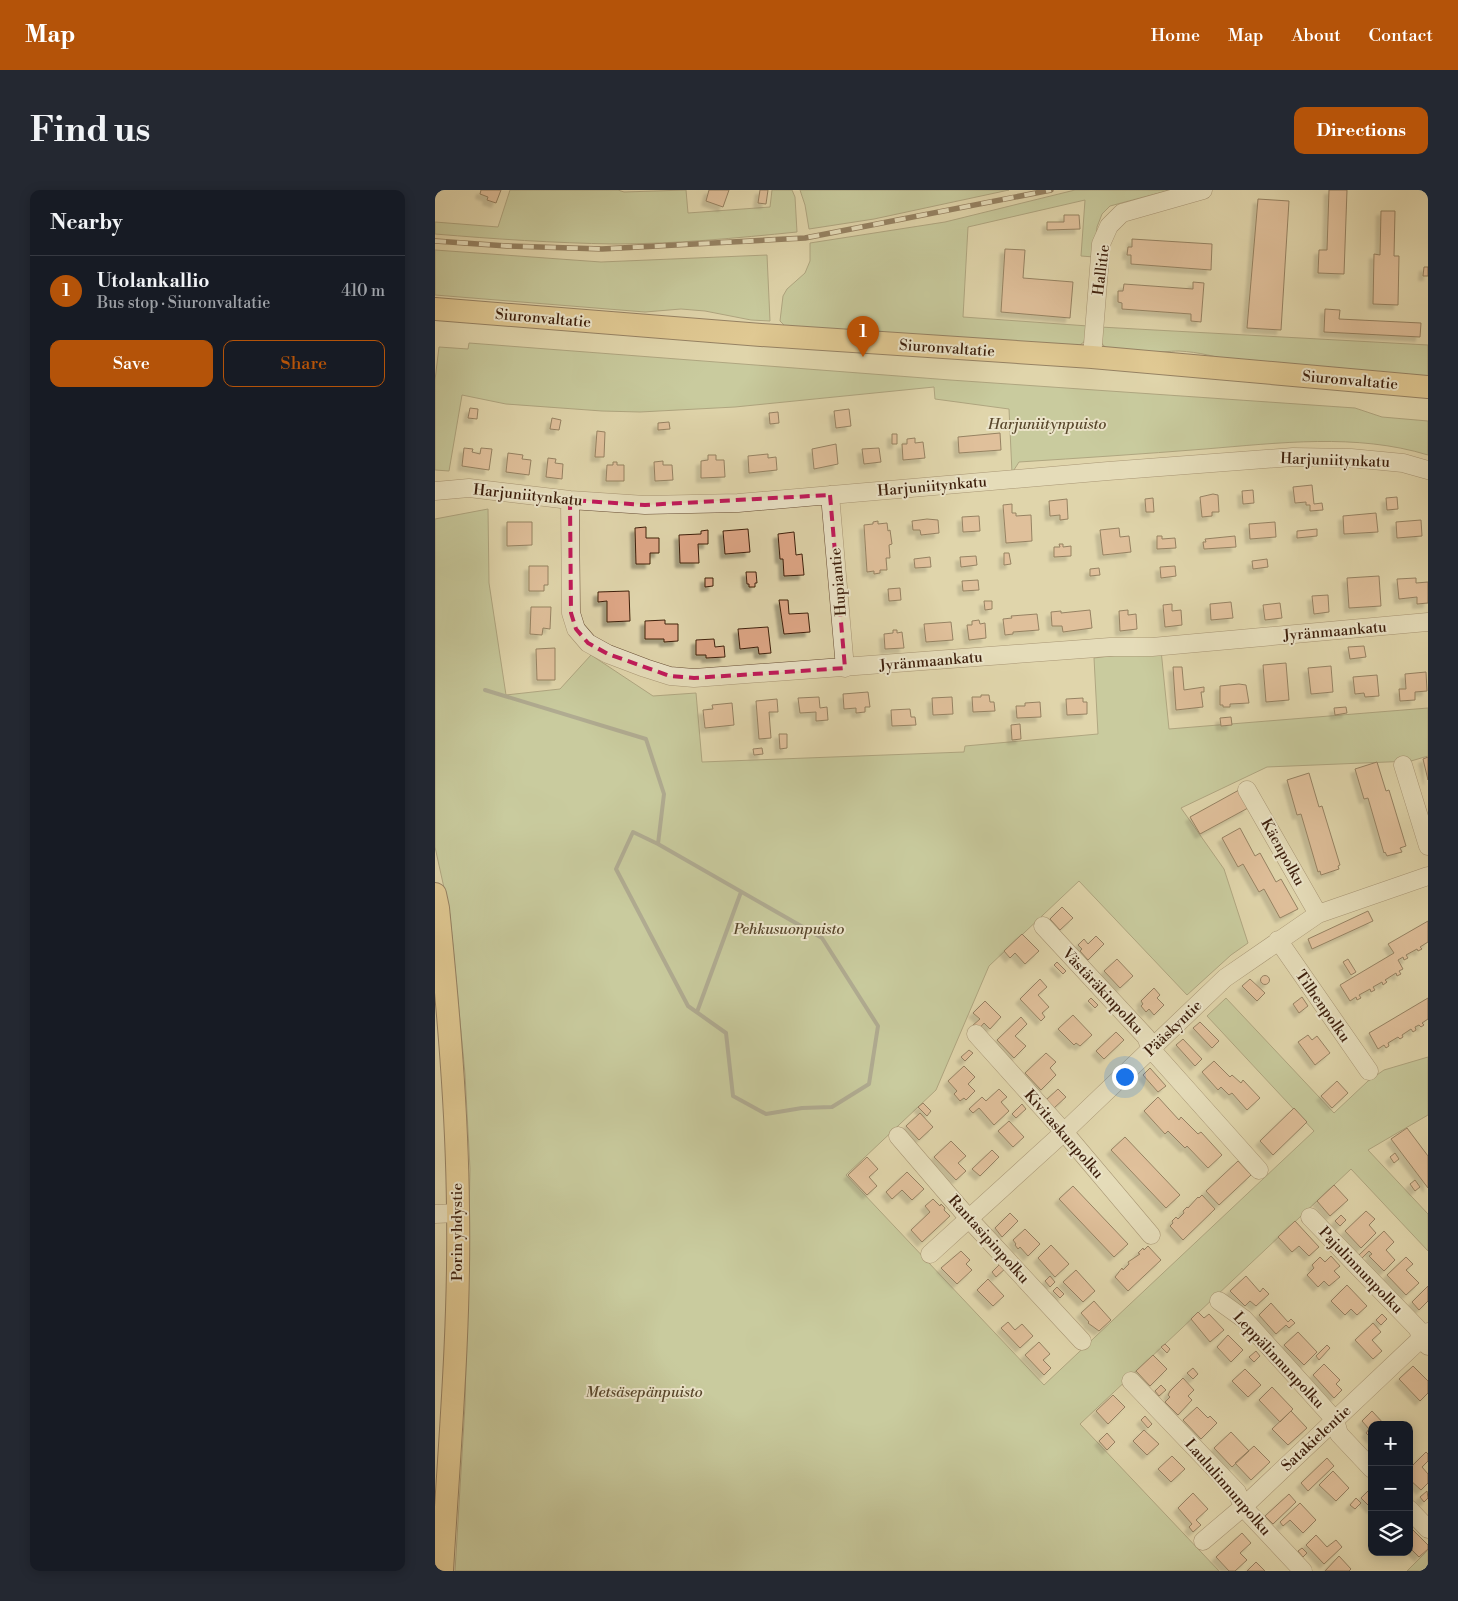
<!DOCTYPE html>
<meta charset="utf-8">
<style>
body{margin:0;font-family:"Libre Bodoni",serif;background:#242831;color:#f1f3f6}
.controls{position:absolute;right:15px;bottom:15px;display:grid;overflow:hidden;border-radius:10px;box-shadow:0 2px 12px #0003}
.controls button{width:45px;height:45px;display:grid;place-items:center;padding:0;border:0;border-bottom:1px solid #363941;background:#171b24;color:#f1f3f6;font:25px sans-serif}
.you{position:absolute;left:689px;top:886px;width:18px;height:18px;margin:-12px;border:4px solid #fff;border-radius:50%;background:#1a73e8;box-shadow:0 0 0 8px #1a73e833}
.badge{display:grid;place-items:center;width:32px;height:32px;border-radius:50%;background:#b45309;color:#fff;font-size:16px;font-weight:700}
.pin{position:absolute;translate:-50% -41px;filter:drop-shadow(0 1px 2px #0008)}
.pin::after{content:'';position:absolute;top:26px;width:18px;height:15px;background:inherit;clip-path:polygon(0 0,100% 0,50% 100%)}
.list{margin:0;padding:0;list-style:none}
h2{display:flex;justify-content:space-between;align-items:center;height:65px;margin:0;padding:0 20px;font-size:21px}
h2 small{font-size:16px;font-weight:400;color:#9ea1a6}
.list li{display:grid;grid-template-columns:32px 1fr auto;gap:15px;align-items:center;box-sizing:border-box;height:70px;padding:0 20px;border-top:1px solid #363941}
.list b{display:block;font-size:19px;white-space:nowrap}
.list p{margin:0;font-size:16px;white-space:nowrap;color:#9ea1a6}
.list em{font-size:16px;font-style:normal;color:#9ea1a6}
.actions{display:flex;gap:10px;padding:15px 20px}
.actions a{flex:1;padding:11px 0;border:1px solid #b45309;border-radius:10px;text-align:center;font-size:18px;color:#b45309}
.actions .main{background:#b45309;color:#fff}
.icon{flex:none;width:28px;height:28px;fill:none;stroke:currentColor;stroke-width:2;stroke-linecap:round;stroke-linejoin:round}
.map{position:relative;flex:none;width:993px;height:1381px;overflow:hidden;border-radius:10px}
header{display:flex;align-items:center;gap:30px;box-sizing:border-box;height:70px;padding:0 25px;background:#b45309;color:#fff}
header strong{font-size:24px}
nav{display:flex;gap:28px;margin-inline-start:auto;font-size:18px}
.intro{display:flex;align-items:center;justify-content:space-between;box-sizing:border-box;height:120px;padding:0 30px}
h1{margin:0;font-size:35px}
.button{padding:12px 22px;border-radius:10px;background:#b45309;color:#fff;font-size:18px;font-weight:700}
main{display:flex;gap:30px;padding:0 30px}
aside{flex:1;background:#171b24;border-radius:10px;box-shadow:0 2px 12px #0003}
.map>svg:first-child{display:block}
.green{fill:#adbe8e;stroke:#756e4d}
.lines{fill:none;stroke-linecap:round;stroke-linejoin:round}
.stream{stroke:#757972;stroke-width:4}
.building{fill:#dfa787;stroke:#3d1f0c;filter:url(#shadow)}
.minor-casing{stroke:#664c34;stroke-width:19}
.major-casing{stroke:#3d1f0c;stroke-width:24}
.minor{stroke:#ebe4c9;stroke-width:18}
.major{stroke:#e0ba76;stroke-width:22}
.rail-casing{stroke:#3d1f0c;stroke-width:5.5}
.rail{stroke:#ebe4c9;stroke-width:4;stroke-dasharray:11;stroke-linecap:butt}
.marked{fill:none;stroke:#c2185b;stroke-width:4;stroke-dasharray:10 6;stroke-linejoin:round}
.labels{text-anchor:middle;stroke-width:4;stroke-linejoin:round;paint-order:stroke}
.street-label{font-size:15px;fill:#3d1f0c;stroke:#ebe4c9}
.park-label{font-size:15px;font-style:italic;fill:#59472c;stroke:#ebe4c9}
</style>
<header>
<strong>Map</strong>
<nav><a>Home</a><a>Map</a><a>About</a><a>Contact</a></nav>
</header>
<div class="intro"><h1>Find us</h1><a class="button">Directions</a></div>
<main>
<aside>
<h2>Nearby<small></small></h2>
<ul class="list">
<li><span class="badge">1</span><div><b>Utolankallio</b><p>Bus stop · Siuronvaltatie</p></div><em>410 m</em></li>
</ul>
<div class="actions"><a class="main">Save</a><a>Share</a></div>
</aside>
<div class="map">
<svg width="993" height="1381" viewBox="0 0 993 1381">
<defs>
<filter id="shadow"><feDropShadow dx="-4.5" dy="4.5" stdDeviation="1" flood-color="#0004"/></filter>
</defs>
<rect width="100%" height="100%" fill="#e0d5ac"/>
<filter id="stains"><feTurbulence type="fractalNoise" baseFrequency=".004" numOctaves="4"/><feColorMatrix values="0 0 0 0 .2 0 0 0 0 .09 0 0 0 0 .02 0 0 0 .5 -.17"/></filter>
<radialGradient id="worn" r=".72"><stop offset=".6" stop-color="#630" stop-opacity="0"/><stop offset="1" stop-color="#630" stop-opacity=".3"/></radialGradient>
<!-- green -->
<path class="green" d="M75 0H183L189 2 251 0 253 23 335 17 337 0H357L360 7 362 42C302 48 240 54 179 54 119 53 60 49 0 44V32L63 37Z
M365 0H574L439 29 374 39 370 15Z
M640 0H735L675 16 667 24 662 37 659 67 646 66 650 10 533 37 528 127 653 136 649 152 642 157 351 137 345 131 348 106 352 99 370 83 375 71V53L510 32Z
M0 60 166 72 332 65 335 131 316 130 270 121 246 119 210 122 0 105Z
M665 137 993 155V187L801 172C782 167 764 162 744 161 728 161 680 168 668 155 664 150 665 143 665 137Z
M34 153 515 190 920 218 947 227 993 231V265C921 243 844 253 770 259 708 264 646 268 584 272L577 283 574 219 500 209 499 197 300 217 205 222 167 221 71 214 27 205 14 281 0 280V190L4 157 33 159Z
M53 319 54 393 71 505 125 499 156 465 218 506 261 503 267 572 529 562 530 556 663 544 659 468 726 460 734 539 993 518V566L976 571 832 577 746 618 789 679 813 753 796 765 752 805 644 691 554 776 501 900 411 985 609 1195 879 941 772 826 791 808 899 923 933 891 949 880 993 867V925L933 960 993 1024V1061L916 979 645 1234 784 1381H20L30 1215 35 979 30 884 15 725 0 657V329Z
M993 1360V1381H972Z"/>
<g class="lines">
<!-- stream -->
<path class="stream" d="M50 500 211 549 229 604 223 654 387 748 443 836 434 894 397 917 367 918 331 924 298 906 291 843 253 816 181 679 198 642 223 654
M262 822 306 702"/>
</g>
<!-- building -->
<path class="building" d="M46 0H66L61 13 52 10 53 7 45 4Z
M274 0H294L288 17 271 11Z
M325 0H333L331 14 323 13Z
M894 0H912L909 84 883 83 884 60H892Z
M823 9 854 11 846 140 812 138Z
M946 21H960L959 66H964L963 115 938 114 939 64 945 65Z
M629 25H644L645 39 612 40V32H629Z
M697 49 777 54 776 80 696 74V65H692L693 57H697Z
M570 59 590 60 588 88 638 92 635 128 566 122Z
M989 77H993V86H988Z
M758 92 769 93 766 132 756 131V124L687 119V113L683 112V101H688L689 94 758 99Z
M890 119 905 120 904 129 986 133 985 147 889 142Z
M35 218 43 219 42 229 33 228Z
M414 219 416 236 401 238 399 221Z
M343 222 344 233 335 234 334 223Z
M117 228 126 230 124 240 115 239Z
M234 232 235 239 223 240V233Z
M162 241 170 242 169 267H160Z
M565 243 566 260 524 263 523 247Z
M457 244H462V254H457Z
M480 248V253L488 252 490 268 468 270 467 254H472V249Z
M401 254 403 274 379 279 377 259Z
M29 258 38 259 37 262 45 264 46 258 57 259 54 280 27 276Z
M444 258 446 272 429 274 427 259Z
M73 263 88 265 87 269 96 270 94 285 71 282Z
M333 264V268L341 267 342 280 314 283 313 266Z
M273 265H281V270H289L290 287 266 288V271L273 270Z
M113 268 121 269 120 273 128 274 127 289 111 287Z
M228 271V275H237L238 290 220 291 219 272Z
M178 272H182V275H189V291H171L172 275H178Z
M877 295 879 314 887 313 888 320 875 321V315H871V312L860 313 858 297Z
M818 300 819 313 808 314 807 301Z
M778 304 783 305 784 322H777V326L767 327 765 307Z
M962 307 963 319 952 320 951 308Z
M718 308 719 322H711L710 309Z
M632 309 633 329 625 330V325L615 326 614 311Z
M577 314V323H581V326L596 325 597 351 571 353 568 315Z
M941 323 943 342 909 344 908 326Z
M544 326 545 341 528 342 527 327Z
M492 329 503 330 504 343 486 345 485 340H478L477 331Z
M986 330 987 346 962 348 961 332Z
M443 331V334L452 333 453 341 455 340 457 354 454 355 455 368H451L452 380H445V383L439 384V381L432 382 429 335 438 334V332Z
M72 332H97V355L72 356Z
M840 332 841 347 815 349 814 334Z
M211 337V348H224V363H215V374H201L200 338Z
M684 338 685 347 694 346 696 362 668 365 665 340Z
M313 339 315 362 290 364 288 341Z
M882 339V346L862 348V341Z
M273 340V354H263L264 373H245L244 345 266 344V341Z
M359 342 361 365 367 364 369 385 349 386 348 369H345L343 344Z
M722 346H727V349L740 348 741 358 722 359Z
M800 346 801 357 769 359 768 352H771L770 349Z
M624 354H628V357L636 356V366L619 367V357H625Z
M569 363H574L576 374 569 375Z
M541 366 542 375 526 377 525 367Z
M495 367 496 377 480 378 479 369Z
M832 369 833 377 818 379 817 371Z
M94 376H113V395H109V401H94Z
M740 376 741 386 726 388 725 377Z
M664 378 665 385 655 386V379Z
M311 382H321L322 393H320V397H314V394H312Z
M944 386 946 416 914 418 912 388Z
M270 388H278V396L270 397Z
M981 388V393L993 392V413L982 414V407L964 409 962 389Z
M543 390 544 400 528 401 527 391Z
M465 398 466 410 454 411 453 399Z
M194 401 195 431 172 432V411L163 412V402Z
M893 405 894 422 879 424 877 406Z
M344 410H353L354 424 373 423 375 442 349 444Z
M549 411H557V419L550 420Z
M796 412 798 428 776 430 775 414Z
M845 413 847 428 830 430 828 415Z
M737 414V421L746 420 747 435 730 437 728 415Z
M96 417H116L115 439 108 438 107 445 95 444Z
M655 420 657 438 628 442 627 436H617L616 422 626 421V423Z
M693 420V425L701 424 702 439 685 441 684 421Z
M602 424 604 440 578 442V444L570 445 568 429 577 428 576 426Z
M230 430V434H243V451L229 452V449H210V431Z
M544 430 545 434 550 433 551 448 534 450 532 435H537V431Z
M516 432 518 450 491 452 489 434Z
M333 437 336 463 324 464 323 457 305 459 303 439Z
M458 440H462V443L467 442 469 458 450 459 449 444 458 443Z
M279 449 280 457 289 456 290 467 271 468V465H261V450Z
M929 456 931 467 915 469 913 457Z
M120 458V490H102L101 459Z
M851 473 854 510 831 512 828 475Z
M896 476 898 502 876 504 873 478Z
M738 477H747L749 500 769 497V502H766L768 517 741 520Z
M991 482 992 501 980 502V510L965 511 964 499H971L970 484Z
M942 485 944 506 930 507 929 503 920 504 918 487Z
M804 494 811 495 814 513 795 514V517H788V515H785V496Z
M433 502 435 517H430V522L421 523V518L409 519 408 504Z
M546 505H554L555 512H559L560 521 538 522 537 507H546Z
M384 507 385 518 392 517 393 530 381 531V522L365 523 363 508Z
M517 507 518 524 498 525 497 508Z
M648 508V512H652V524L632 525 631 509Z
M342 509 343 522H334L336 548 324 549 321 511Z
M605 512 606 527 582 528 581 516H590V513Z
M297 513 299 535 270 538 268 520 278 519 277 515Z
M911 517 912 523 900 525 899 518Z
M475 519 476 527H480L481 535 457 536 456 520Z
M796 527 797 535 786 536 785 528Z
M585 534 586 549 577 550 576 535Z
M344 544H352V558L345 559Z
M327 558 328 564 319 565 318 559Z
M993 567V590L988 569Z
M942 572 951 601 954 600 971 656 965 658 967 662 952 666 950 662 949 663 933 608 929 609 920 579Z
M874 583 884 617 887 616 905 675 903 676 904 679 886 685 885 681 883 682 866 624 862 625 852 590Z
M804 600 813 618 765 644 755 627Z
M805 638 820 666 825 663 841 692 846 689 863 719 845 728 829 699 824 702 808 674 803 677 787 648Z
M627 717 638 728 625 740 615 729Z
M933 721 938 731 877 759 873 749Z
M993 731V752L985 757 987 759 983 761 982 759 971 765 973 768 969 770 968 767 963 770 968 779 964 781 966 784 962 786 961 783 950 790 952 792 948 795 947 792 938 797 940 800 936 802 935 799 924 805 926 808 922 810 921 807 915 811 905 795 959 763 953 754Z
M587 744 604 761 590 774 580 763 575 768 569 761Z
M661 746 669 754 653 770 645 761 647 759 643 755 649 749 653 754Z
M682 769 698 786 685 798 669 781Z
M913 769 921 782 916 785 908 772Z
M622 772 631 781 628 784 619 775Z
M825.5 790a4.5 4.5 0 1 1 9 0a4.5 4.5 0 1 1-9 0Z
M605 789 612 797 603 805 614 817 607 823 610 827 606 831 585 809Z
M815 789 830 803 822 811 807 796Z
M719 798 725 805 722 808 729 815 719 825 714 819 711 822 706 816 708 814 706 811Z
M867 807 873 816 864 823 858 814Z
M656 808 663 815 660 818 653 811Z
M993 808V829L987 833 989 835 986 837 984 835 980 837 981 840 978 842 976 839 967 845 968 847 965 849 963 847 953 853 954 856 951 858 949 855 943 859 934 843Z
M550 811 566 827 555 839 549 833 542 841 537 836 545 829 538 823Z
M638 825 657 845 645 856 641 853 639 855 623 839Z
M586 827 592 834 580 846 591 856 579 868 562 850Z
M765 832 784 851 777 858 758 838Z
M681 842 689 850 669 869 661 861Z
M873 845 877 850 882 846 895 863 880 875 863 852Z
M748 849 767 869 760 876 741 855Z
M534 860 538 863 530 871 526 867Z
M611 863 621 872 615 878 621 885 606 900 590 883Z
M779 871 795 887 797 885 806 893 808 890 825 908 812 920 797 903 794 905 786 897 783 900 767 882Z
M529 876 540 887 533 894 540 901 531 910 529 908 525 911 519 904 522 901 513 891Z
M715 878 731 896 723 902 708 885Z
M902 891 913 903 897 918 886 906Z
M564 899 572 907 566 912 574 921 559 935 544 918 538 923 534 919 547 907 551 911Z
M623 899 631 907 619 918 611 910Z
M723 907 744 930 746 927 763 944 766 942 787 965 773 978 752 956 750 958 733 941 730 944 709 921Z
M488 913 496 921 492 926 483 917Z
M587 914 591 919 581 928 577 924Z
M859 918 872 932 838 965 825 951Z
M485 923 498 937 484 950 471 936Z
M574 931 589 947 578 957 563 941Z
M972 938 993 966V998L956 949Z
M690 947 745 1005 731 1018 676 960Z
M516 951 531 966 523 973 531 981 521 990 499 967Z
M557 960 564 967 545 986 537 979Z
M960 963 964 969 959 973 955 967Z
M432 967 443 979 434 987 442 996 432 1005 413 985Z
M803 971 816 985 784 1015 771 1001Z
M472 982 489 999 477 1010 467 1000 457 1009 451 1002Z
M980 990 985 997 980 1001 975 994Z
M899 995 913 1010 895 1026 882 1011Z
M638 996 693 1054 679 1067 624 1009Z
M767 1005 780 1019 748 1050 735 1036 738 1033 737 1031 741 1027 743 1029 749 1023 748 1021 752 1017 753 1018 763 1007 764 1008Z
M498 1009 505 1016 506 1014 510 1018 509 1020 515 1026 487 1052 476 1040 495 1022 490 1016Z
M931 1021 940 1029 934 1035 941 1043 926 1058 910 1041Z
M575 1023 583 1031 567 1047 560 1038Z
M906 1025 911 1030 905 1036 900 1031Z
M860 1031 884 1057 874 1066 864 1056 857 1062 843 1047Z
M590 1039 605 1054 593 1066 585 1057 583 1059 580 1055 581 1054 578 1050Z
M949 1041 959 1052 951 1060 960 1070 949 1081 934 1066 937 1064 934 1061 927 1068 924 1065Z
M616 1055 634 1074 620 1087 603 1068Z
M713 1056 726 1070 693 1101 680 1087 687 1078 688 1080 694 1074 693 1072 705 1064 703 1063 708 1058 709 1060Z
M526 1061 535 1070 531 1074 537 1080 522 1094 506 1078Z
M896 1066 905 1076 899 1081 905 1087 894 1096 889 1091 883 1097 872 1085 879 1078 877 1075 885 1067 890 1072Z
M971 1067 978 1074 971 1080 984 1093 971 1105 952 1085Z
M566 1073 571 1078 561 1087 557 1082Z
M641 1080 660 1101 648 1112 628 1092Z
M615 1086 620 1092 615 1097 610 1091Z
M811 1086 825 1102 828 1098 834 1104 821 1116 815 1111 810 1116 795 1101Z
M553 1089 569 1106 558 1116 542 1100Z
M912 1095 932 1116 922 1125 916 1119 910 1125 896 1111Z
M993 1096V1111L984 1120 977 1112Z
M622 1097 629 1104 625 1108 618 1101Z
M659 1111 676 1130 664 1141 653 1133 654 1132 646 1123Z
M836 1113 853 1132 856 1129 860 1133 854 1138 851 1135 841 1144 824 1125Z
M763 1122 769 1128 774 1124 789 1140 775 1152 756 1129Z
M947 1124 952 1129 946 1135 941 1130Z
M573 1132 580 1140 587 1134 598 1146 585 1158 566 1138Z
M938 1133 946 1142 937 1150 947 1161 938 1169 920 1150Z
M863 1142 882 1162 869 1175 849 1155Z
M793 1145 808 1160 796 1172 782 1157Z
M604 1152 615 1164 608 1170 616 1178 609 1185 590 1165Z
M730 1154 735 1159 732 1163 726 1157Z
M892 1155 895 1158 884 1170 881 1166Z
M821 1161 825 1166 819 1172 814 1167Z
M718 1165 732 1179 715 1196 701 1181Z
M889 1174 905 1190 901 1194 907 1200 899 1208 878 1185Z
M978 1176 993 1191V1203L985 1211 964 1189Z
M758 1178 763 1184 758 1189 752 1183Z
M810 1179 826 1195 813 1207 797 1191Z
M748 1188 759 1200 753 1206 757 1210 743 1225 730 1212 735 1207 733 1205 735 1201Z
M726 1195 731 1200 724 1206 720 1201Z
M837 1197 858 1219 845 1232 824 1210Z
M678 1205 690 1217 673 1234 661 1221Z
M762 1217 773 1228 775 1226 782 1233 766 1249 748 1230Z
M856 1221 872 1238 853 1255 837 1239Z
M937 1221 950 1235H937V1249L931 1243 934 1239 927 1231Z
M710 1226 717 1234 713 1238 706 1230Z
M709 1240 724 1254 712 1265 698 1251Z
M796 1242 814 1261 797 1277 779 1258Z
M672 1243 680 1252 672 1260 664 1251Z
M819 1256 835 1272 816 1290 800 1273Z
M991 1262 993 1264V1271L987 1277 993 1284V1293L986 1300 974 1289V1279Z
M737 1266 750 1279 736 1292 723 1279Z
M892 1268 899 1276 873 1301 866 1293Z
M898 1281 914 1298 901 1311 884 1295Z
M937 1297V1319L926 1308Z
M992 1301 993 1308 989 1312 985 1307Z
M758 1303 773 1319 761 1330 766 1335 758 1342 754 1337 757 1334 743 1318Z
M854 1304 861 1312 838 1334 830 1326Z
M921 1308 926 1313 920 1319 915 1315Z
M865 1313 881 1330 868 1343 855 1330 848 1336 845 1332Z
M976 1338 993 1355V1359L984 1367 974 1357V1340Z
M807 1343 816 1353 805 1363 812 1370 800 1381H794L781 1367Z
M881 1345 892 1357 901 1350 907 1357 889 1374 871 1355Z
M867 1358 872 1363 868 1367 863 1361Z
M904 1366 916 1379 914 1381H890Z
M821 1372 830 1381H812Z"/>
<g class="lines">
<defs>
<path id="minor" d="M657 167 666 54 674 36 687 23 768 0
M0 301 34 298 135 310 210 315 303 313 673 281 858 267 916 268 968 273 993 280
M395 305 410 478
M135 310 136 423 141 439 153 453 173 464 210 478 235 486 259 488 675 457H717L993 432
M968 575 993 656
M812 600 883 724
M608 736 711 847 716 859 824 980
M843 750 934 881
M541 844 629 942 716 1045
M463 946 535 1030 647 1151
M0 1024 23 1023
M875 1027 983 1139 986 1149 993 1156
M495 1064 629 942 790 788 883 724 993 686
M784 1111 809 1129 900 1230 904 1244 937 1279
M696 1191 802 1302 808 1317 868 1381
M974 1319 993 1339
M768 1351 808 1317 993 1142"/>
<path id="major" d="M0 119 326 145 657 167 993 197
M0 704 3 718C13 818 22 918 23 1019 25 1140 14 1261 7 1381"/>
</defs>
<!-- minor casing -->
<use href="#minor" class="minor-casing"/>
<!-- major casing -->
<use href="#major" class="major-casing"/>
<!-- minor -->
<use href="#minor" class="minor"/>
<!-- major -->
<use href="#major" class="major"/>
<defs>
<path id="rail" d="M0 51 72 56 167 59 370 48 616 0"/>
</defs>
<!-- rail casing -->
<use href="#rail" class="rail-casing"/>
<!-- rail -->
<use href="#rail" class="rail"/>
</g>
<!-- marked area -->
<path d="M0 0H993V1381H0ZM395 305 410 478 259 488 235 486 173 464 153 453 141 439 136 423 135 310 210 315Z" fill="#e0d5ac" fill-opacity=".55" fill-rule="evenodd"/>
<path class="marked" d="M395 305 410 478 259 488 235 486 173 464 153 453 141 439 136 423 135 310 210 315Z"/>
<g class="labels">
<!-- street labels -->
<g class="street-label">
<text transform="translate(666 80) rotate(-83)" y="5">Hallitie</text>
<text transform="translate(108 128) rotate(5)" y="5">Siuronvaltatie</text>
<text transform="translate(512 158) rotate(4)" y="5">Siuronvaltatie</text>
<text transform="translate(915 190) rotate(5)" y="5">Siuronvaltatie</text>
<text transform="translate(900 270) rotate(2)" y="5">Harjuniitynkatu</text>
<text transform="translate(497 296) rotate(-5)" y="5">Harjuniitynkatu</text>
<text transform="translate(93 305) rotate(6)" y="5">Harjuniitynkatu</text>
<text transform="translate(403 392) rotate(-95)" y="5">Hupiantie</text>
<text transform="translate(900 441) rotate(-5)" y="5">Jyränmaankatu</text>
<text transform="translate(496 471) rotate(-5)" y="5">Jyränmaankatu</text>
<text transform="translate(848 662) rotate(61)" y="5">Käenpolku</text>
<text transform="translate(668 801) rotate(47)" y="5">Västäräkinpolku</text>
<text transform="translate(888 816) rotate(55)" y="5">Tilhenpolku</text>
<text transform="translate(738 838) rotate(-44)" y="5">Pääskyntie</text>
<text transform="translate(629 944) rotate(49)" y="5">Kivitaskunpolku</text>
<text transform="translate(22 1042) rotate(-90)" y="5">Porin yhdystie</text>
<text transform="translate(554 1049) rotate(48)" y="5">Rantasipinpolku</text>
<text transform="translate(926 1080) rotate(46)" y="5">Pajulinnunpolku</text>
<text transform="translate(844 1170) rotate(47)" y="5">Leppälinnunpolku</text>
<text transform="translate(881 1248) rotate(-43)" y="5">Satakielentie</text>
<text transform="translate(793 1297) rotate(49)" y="5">Laululinnunpolku</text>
</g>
<!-- park labels -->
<g class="park-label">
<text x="612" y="239">Harjuniitynpuisto</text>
<text x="354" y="744">Pehkusuonpuisto</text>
<text x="209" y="1207">Metsäsepänpuisto</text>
</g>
</g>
<rect width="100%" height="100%" filter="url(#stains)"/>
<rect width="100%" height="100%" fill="url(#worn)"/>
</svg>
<div class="controls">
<button>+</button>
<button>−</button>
<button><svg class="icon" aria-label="layers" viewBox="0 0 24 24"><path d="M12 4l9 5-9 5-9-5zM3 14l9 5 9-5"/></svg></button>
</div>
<div class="you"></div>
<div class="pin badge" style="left:428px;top:167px">1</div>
</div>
</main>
